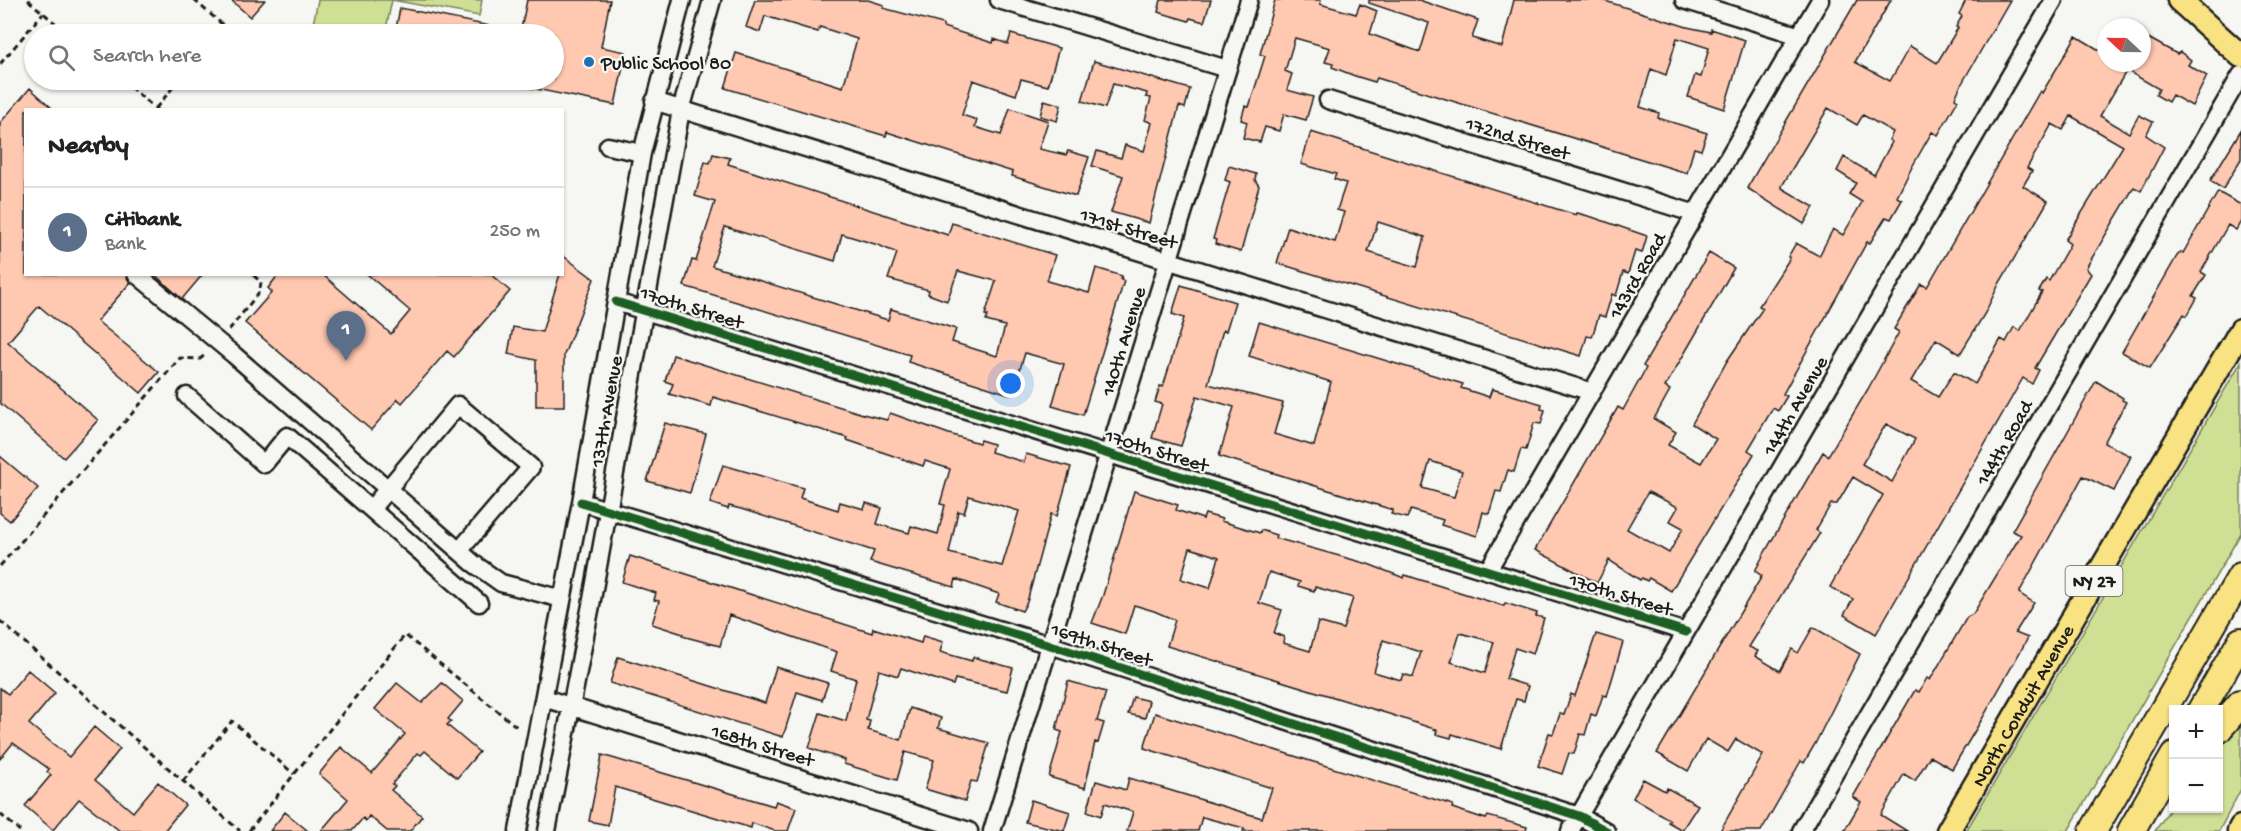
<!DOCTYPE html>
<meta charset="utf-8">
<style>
body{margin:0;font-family:"Gochi Hand",sans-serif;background:#f6f6f6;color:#222}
.controls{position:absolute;right:18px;bottom:18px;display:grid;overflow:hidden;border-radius:0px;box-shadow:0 2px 4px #0004}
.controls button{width:54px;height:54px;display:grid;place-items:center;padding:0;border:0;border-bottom:2px solid #e0e0e0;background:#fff;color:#222;font:30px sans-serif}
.compass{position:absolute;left:2097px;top:18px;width:54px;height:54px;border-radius:50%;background:#fff;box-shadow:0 2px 4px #0004;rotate:292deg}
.you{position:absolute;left:1011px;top:384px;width:21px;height:21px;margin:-15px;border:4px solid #fff;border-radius:50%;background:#1a73e8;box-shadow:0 0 0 9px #1a73e833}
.badge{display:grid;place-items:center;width:39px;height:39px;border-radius:50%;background:#0f766e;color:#fff;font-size:20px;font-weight:700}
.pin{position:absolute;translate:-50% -50px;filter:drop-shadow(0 2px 3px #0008)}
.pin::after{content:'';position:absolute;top:32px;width:21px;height:18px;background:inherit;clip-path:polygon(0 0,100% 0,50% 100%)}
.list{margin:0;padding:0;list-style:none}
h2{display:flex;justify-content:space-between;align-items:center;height:78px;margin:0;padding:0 24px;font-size:26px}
h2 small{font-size:20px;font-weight:400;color:#767676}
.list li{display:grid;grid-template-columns:39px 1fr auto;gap:18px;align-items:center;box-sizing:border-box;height:90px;padding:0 24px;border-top:2px solid #e0e0e0}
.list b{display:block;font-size:22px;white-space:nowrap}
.list p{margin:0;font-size:20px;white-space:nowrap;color:#767676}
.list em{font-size:20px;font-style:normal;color:#767676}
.icon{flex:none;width:33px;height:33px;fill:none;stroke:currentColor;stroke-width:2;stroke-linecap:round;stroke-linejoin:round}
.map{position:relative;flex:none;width:2241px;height:831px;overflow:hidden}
.search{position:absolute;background:#fff;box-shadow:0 2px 4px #0004;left:24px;top:24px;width:540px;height:66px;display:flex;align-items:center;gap:15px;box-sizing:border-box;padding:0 21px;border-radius:33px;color:#767676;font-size:22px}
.panel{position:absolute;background:#fff;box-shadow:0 2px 4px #0004;left:24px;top:108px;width:540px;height:168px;border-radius:0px}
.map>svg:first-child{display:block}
.green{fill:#cfe094;stroke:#767e58;stroke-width:1.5}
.building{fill:#ffc8b1;stroke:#1c1c1c;stroke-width:1.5;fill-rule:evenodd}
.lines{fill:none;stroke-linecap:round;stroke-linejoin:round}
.minor-casing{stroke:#1c1c1c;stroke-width:21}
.major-casing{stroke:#1c1c1c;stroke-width:27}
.highway-casing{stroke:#1c1c1c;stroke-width:30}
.path{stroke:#1c1c1c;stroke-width:3;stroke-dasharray:6 4.5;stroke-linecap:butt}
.minor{stroke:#f6f6f2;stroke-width:16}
.major{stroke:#f8e281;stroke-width:22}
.highway{stroke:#f8e281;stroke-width:26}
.cycleway-casing{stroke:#f6f6f2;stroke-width:13}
.cycleway{stroke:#1b5e20;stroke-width:9}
.poi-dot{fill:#1f6fb2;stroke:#f6f6f2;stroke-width:2}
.labels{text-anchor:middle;stroke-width:4.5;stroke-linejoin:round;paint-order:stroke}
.shield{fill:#f6f6f2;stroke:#5d5d5c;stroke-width:1.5}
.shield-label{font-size:18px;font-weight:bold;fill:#1c1c1c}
.poi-label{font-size:20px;fill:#1c1c1c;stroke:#f6f6f2;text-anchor:start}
.street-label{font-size:20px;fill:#1c1c1c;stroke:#f6f6f2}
</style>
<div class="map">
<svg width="2241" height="831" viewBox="0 0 2241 831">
<rect width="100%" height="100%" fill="#f6f6f2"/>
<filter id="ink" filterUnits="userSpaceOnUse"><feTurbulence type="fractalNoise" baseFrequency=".0167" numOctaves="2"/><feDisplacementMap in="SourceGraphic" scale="12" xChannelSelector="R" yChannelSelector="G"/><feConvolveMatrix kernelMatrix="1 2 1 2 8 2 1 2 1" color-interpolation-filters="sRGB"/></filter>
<g filter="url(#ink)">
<!-- green -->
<path class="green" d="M318 0H392L385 34H311Z
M392 0H482L479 16Z
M2241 362V533L2068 831H1966Z
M2241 721V789L2219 831H2155L2173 805 2174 808H2218L2219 746Z"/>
<!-- building -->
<path class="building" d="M231 0H265L250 17Z
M527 0H610L601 47 626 52 615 105 521 86V80H554V34H520Z
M755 0H868L884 5 883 8 943 24V27L993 43 994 39 1008 44 1011 34 1059 48 1048 86 1021 79 1016 95 973 80 962 115 977 120 975 127 1001 135 1010 108 1048 121 1039 149 1066 155 1068 151 1089 157 1076 196 1012 176 1013 172 887 132 886 136 725 88 736 53 843 87 857 39 820 27 818 32 765 16 760 32 746 27Z
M1161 0H1211L1204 22 1190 18 1189 21 1158 12Z
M1275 0H1321L1320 4 1356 14 1360 4 1377 11 1370 34 1420 52 1429 23 1369 3V0H1419L1478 20 1472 38 1502 47 1514 0H1602L1687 27 1711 32V29L1745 40 1724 109 1688 97 1695 75 1701 77 1709 48 1677 38 1666 75 1651 69 1640 107 1659 113 1658 118 1707 133 1701 150 1694 148 1687 173 1377 78 1375 82 1355 76 1332 67 1333 64 1325 62 1330 48 1295 38 1285 71 1292 74 1287 90 1313 97 1306 120 1284 114 1279 131 1265 127 1260 142 1243 138 1247 122 1241 120 1245 106 1249 107 1265 56 1260 54Z
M1857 0H1891L1855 62 1890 81 1910 46 1937 63 1958 28 1956 27 1962 16 1959 14 1966 0H2010L1961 85 1955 98 1958 100 1938 135 1932 132 1912 167 1897 197 1902 200 1891 219 1886 217 1870 243 1867 242 1783 394 1787 396 1778 411 1773 408 1748 450 1754 454 1671 591 1649 578 1647 581 1642 578 1640 580 1609 560 1597 583 1535 550 1618 407 1623 410 1646 368 1643 366 1709 253 1734 268 1665 387 1670 390 1654 419 1676 432 1668 445 1701 463 1716 439 1692 424 1727 361 1763 308 1759 306 1790 258 1788 257 1796 243 1819 256 1833 229 1843 235 1862 202 1849 194 1856 183 1837 171 1844 157 1874 175 1892 142 1889 140 1893 132 1863 115 1857 125 1828 108 1782 186V188L1814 207 1804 224 1747 188ZM1648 492 1678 507 1670 521 1683 528 1669 553 1627 529Z
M400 8 500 28 499 34H395Z
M2076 36 2106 54V63H2131L2100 116 2129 133 2139 115 2153 122 2146 135 2164 147 2141 191 2134 187 2086 268 2091 274 2035 368 2039 370 2032 384 2023 378 1876 634 1844 615 1853 599 1830 587 1883 495 1853 477 1837 504H1831L1816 530 1820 533 1749 647 1758 651 1755 656 1780 671 1792 649 1798 653 1813 627 1860 654 1815 744 1804 763 1801 761 1761 831H1720L1763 755 1736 739 1728 752 1706 739 1688 771 1657 753 1762 576 1755 571 1765 552 1823 452 1828 456 1868 389 1899 332 1894 329 1904 312 1921 284 1927 287 2040 91 2042 93ZM2071 116 2123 146 2065 240 2070 244 2049 281 2046 279 2039 291 2042 292 2020 331 2014 327 2006 342 2001 339 1975 384 1954 372 1938 397 1911 381 1936 339 1960 354 1985 313 1999 284 2048 201 2023 186 2032 171 2027 168 2052 124 2063 130ZM1886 424 1915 439 1892 482 1862 464Z
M2150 39 2177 54 2180 52 2191 60 2188 65 2207 76 2192 106 2172 95 2168 102 2156 95 2159 89 2131 73 2137 63H2142V54Z
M1094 61 1190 89 1185 108 1179 106 1149 223 1111 212 1123 176 1092 166 1097 151 1121 158 1125 145 1144 151 1152 123 1145 120 1151 98 1146 97 1147 93 1113 84 1105 108 1082 101Z
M30 88 54 110H26V274H126L130 283 97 321 159 372 141 393 39 306 8 342 98 420 64 458 0 403V123Z
M1044 100 1061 105 1057 121 1040 116Z
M2241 130V159L2223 189 2210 181Z
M1311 132 1576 215 1577 213 1592 217 1647 236 1642 253 1635 251 1628 274 1623 272 1616 296 1612 294 1605 317 1599 315 1592 337 1587 336 1581 356 1277 263 1288 227 1335 242 1344 212 1337 210 1346 183 1334 179 1336 174 1301 164ZM1378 222 1425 237 1417 267 1368 252Z
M713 154 730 158 728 164 948 235 952 223 1055 255 1047 281 1089 293 1096 268 1122 276 1121 280 1124 281 1083 415 1052 406 1064 364 1025 353 1012 395 908 362 910 355 684 286 692 260 696 261 715 202 695 196 705 162 710 163ZM725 227 835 261 842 234 878 245 897 253 888 279 929 290 928 294 947 301 958 271 996 281 985 315 988 316 986 321 1005 326 997 356 952 342 956 329 891 309 888 320 712 266Z
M1229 166 1256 174 1255 180 1259 186 1241 252 1215 244 1216 240 1213 239 1230 182 1225 180Z
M2218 192 2241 205V221L2236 230 2228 225 2201 272 2206 275 2193 296 2197 298 2187 316 2184 314 2150 368 2122 352 2177 256 2181 252 2183 253Z
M562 255 594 279 564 355V406H536V360L508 354 513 327 542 332 560 274H562Z
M154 274H203L182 299Z
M279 274H322L391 334 410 311 367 274H490L510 291 454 357 447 351 402 403 398 399 371 430 245 323 272 292 268 288Z
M1181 285 1235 302 1226 331 1223 330 1208 384 1283 403 1274 434 1314 446 1331 382 1249 356 1259 322 1443 378 1463 384 1461 388 1489 397 1492 389 1542 404 1541 409 1545 410 1541 424 1534 423 1526 450 1521 449 1514 472 1508 470 1501 492 1496 491 1489 514 1483 512 1477 536 1441 525 1443 520 1411 510 1407 518 1391 514 1393 510 1219 456 1234 407 1197 396 1181 446 1152 438 1162 404 1155 402 1160 386 1163 387 1184 318 1172 314ZM1430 461 1462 471 1454 497 1422 488Z
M673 355 863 414 887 420 890 413 949 434 979 443 980 440 993 444 991 452 1024 462 1026 454 1071 467 1057 516 1051 514 1027 602 1022 611 996 602 999 594 956 579 954 587 870 562 874 551 741 509 729 506 728 509 710 503 723 465 803 488 800 498 838 510 840 502 864 509 866 503 882 508 877 524 909 533 911 526 938 534 945 505 940 504 950 469 925 461 923 466 847 440 848 438 713 397 711 406 669 394 673 384 665 381ZM969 496 1019 511 1002 566 949 553 958 511 964 513Z
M2096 381 2123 398 2122 400 2126 402 2104 443 2131 456 2114 491 2083 476 2019 593 2034 603 2015 633 2028 638 1982 719 1952 769 1930 756 1915 781 1904 774 1881 815 1907 831H1844L1861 802 1853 797 1915 690 1919 692 1927 678 1930 680 1967 617 1973 614 2021 535 2012 531Z
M665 423 706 434 690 493 647 481Z
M0 456 38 488 10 521 0 513Z
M1134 491 1178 505 1176 510 1203 519 1205 514 1222 519 1221 521 1260 533 1261 530 1276 535 1275 538 1368 564 1404 578 1405 575 1504 606 1505 603 1537 613 1536 616 1544 618 1533 654 1515 648 1506 679 1528 686 1524 701 1516 699 1501 749 1452 734 1451 738 1436 734 1437 730 1389 714 1167 646 1175 620 1154 611 1134 605 1125 634 1092 623 1103 595ZM1190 548 1219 557 1210 588 1181 579ZM1269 572 1300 582 1298 586 1314 591 1315 587 1353 598 1343 629 1318 622 1310 651 1283 643 1284 637 1274 633 1282 610 1259 603ZM1460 633 1494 642 1485 673 1451 662ZM1383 640 1421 652 1413 677 1403 674 1401 680 1374 672Z
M630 556 872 633 873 628 921 643 923 636 943 642 940 652 972 661 973 657 1013 668 1007 691 955 679 953 685 901 668 898 676 879 670 866 720 870 721 868 730 901 740 910 708 941 718 938 728 989 743 977 782 971 781 965 801 925 789 934 760 905 752 897 780 844 764 845 760 809 748 820 713 846 721 856 679 831 671 837 652 729 615 720 646 682 636 683 634 652 624 659 601 654 600 656 593 622 582Z
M1596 634 1623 642 1607 696 1603 695 1596 716 1591 714 1585 735 1580 734 1574 754 1569 753 1562 774 1538 766 1549 733 1553 734 1560 714 1564 715 1571 694 1575 696Z
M618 657 765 703 776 667 828 683 822 700 797 692 783 737 610 683Z
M28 670 55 693 29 724 69 757 94 727 120 749 95 780 133 812 158 782 185 805 164 831H120L79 799 53 830 25 806 51 775 47 772 49 769 13 743 0 759V688L8 694Z
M1068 681 1106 692 1097 721 1104 723 1098 743 1095 742 1085 788 1049 777 1062 732 1056 730Z
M397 683 422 703 442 683 463 701 448 719 451 721 447 725 479 752 457 778 425 751 421 755 418 753 392 784 395 786 391 790 422 816 410 831H387L369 816 366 821 363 818 352 831H321L348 799 319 774 341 747 372 773 405 734 375 709Z
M1133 697 1149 701 1145 718 1128 714Z
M1155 713 1453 805 1452 808 1486 819 1488 816 1527 827 1526 831H1243L1244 828 1202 817 1198 831H1127L1133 812 1105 803 1101 816 1087 811 1096 781 1126 790 1129 778 1262 818 1272 788 1144 748Z
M602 755 774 806 776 801 796 808 788 831H775L752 823 751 828 615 787 608 825 589 821Z
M1643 779 1665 791 1667 788 1698 805 1682 830 1668 822 1670 820 1633 798Z
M1031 800 1070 812 1064 831 1025 822Z
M285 812 308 831H270Z"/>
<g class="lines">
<defs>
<path id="minor" d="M999 0 1227 69
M1684 0 1800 36
M1328 100 1696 214
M654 101 1592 392
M608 146 642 153
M136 274 234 355 473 563 501 583 562 599
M616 302 1686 632
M187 396 264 464 287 436 479 603
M581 502 1050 645 1579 816 1606 831
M371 509 458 405 531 467 459 551
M1488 570 1820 0
M544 698 969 831
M518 831 581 502 642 153 682 0
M547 831 591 605 681 110 712 0
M992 831 1249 0
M1570 831 2054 0
M1801 831 2241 75"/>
<g id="major">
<path d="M2179 0 2241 56"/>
<path id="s1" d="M1948 831 2241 330"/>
<path d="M2239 831 2241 827"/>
</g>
<path id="highway" d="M2201 710 2241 641
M2218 730 2241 703
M2093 831 2241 576
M2131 831 2174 756"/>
</defs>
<!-- minor casing -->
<use href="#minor" class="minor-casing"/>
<!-- major casing -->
<use href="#major" class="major-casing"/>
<!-- highway casing -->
<use href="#highway" class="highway-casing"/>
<!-- path -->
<path class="path" d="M28 0 68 34
M194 0 223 25 215 34
M0 64 43 13
M122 80 157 110
M156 108 179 80
M229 330 260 291 261 282 252 274
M0 566 180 358 200 359 206 354
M0 621 240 831
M183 781 232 721 294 774
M0 814 20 831
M249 831 405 635 517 727"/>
<!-- minor -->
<use href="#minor" class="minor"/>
<!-- major -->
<use href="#major" class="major"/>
<!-- highway -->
<use href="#highway" class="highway"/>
<defs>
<path id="cycleway" d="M616 302 1686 632
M581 502 1050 645 1579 816 1606 831"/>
</defs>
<!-- cycleway casing -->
<use href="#cycleway" class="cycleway-casing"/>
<!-- cycleway -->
<use href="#cycleway" class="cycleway"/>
</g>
</g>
<!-- markers -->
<circle class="poi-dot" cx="589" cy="62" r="6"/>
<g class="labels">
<!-- shield labels -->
<rect class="shield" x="2065.5" y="566" width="57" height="30" rx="4.5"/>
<g class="shield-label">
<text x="2094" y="587">NY 27</text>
</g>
<!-- poi labels -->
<g class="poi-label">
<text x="601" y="69">Public School 80</text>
</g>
<!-- street labels -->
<g class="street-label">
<text transform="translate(1518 137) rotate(17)" y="7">172nd Street</text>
<text transform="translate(1129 227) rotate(17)" y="7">171st Street</text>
<text transform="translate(1636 275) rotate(-60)" y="7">143rd Road</text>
<text transform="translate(692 306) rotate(17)" y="7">170th Street</text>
<text transform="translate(1122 341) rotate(-73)" y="7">140th Avenue</text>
<text transform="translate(1794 405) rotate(-60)" y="7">144th Avenue</text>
<text transform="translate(605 411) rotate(-80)" y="7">137th Avenue</text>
<text transform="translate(2003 442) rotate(-60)" y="7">144th Road</text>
<text transform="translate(1157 449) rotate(17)" y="7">170th Street</text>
<text transform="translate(1621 593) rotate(17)" y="7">170th Street</text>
<text transform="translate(1102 643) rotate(18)" y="7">169th Street</text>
<text dy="7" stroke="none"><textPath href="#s1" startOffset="146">North Conduit Avenue</textPath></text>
<text transform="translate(763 744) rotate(17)" y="7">168th Street</text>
</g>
</g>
</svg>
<div class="controls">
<button>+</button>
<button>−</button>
</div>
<svg class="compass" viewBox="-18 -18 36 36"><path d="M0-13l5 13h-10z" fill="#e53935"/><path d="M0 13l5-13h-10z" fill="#767676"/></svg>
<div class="you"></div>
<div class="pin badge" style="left:346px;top:361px;background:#5c6f8a">1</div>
<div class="search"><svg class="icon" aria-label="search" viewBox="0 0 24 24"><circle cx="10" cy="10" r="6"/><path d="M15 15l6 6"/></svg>Search here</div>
<section class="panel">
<h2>Nearby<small></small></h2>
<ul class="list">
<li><span class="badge" style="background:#5c6f8a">1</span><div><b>Citibank</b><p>Bank</p></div><em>250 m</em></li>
</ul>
</section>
</div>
